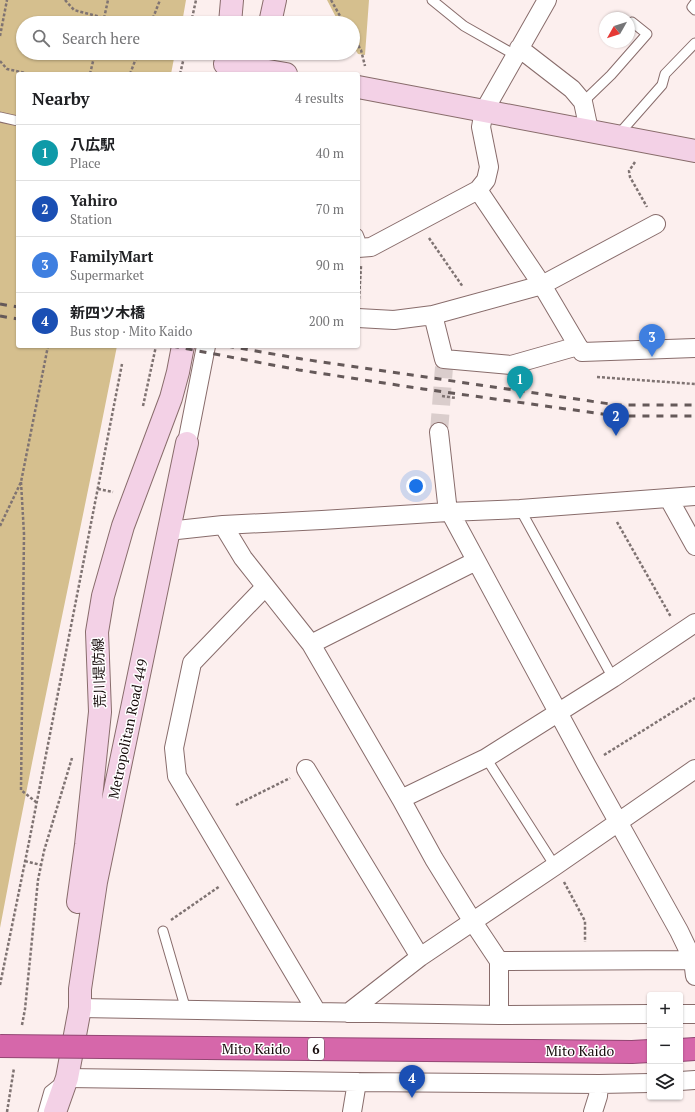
<!DOCTYPE html>
<meta charset="utf-8">
<style>
body{margin:0;font-family:"PT Serif","Noto Sans JP",serif;background:#f2f2f2;color:#202124}
.controls{position:absolute;right:12px;bottom:12px;display:grid;overflow:hidden;border-radius:4px;box-shadow:0 1px 3px #0004}
.controls button{width:36px;height:36px;display:grid;place-items:center;padding:0;border:0;border-bottom:1px solid #e0e0e0;background:#fff;color:#202124;font:20px sans-serif}
.compass{position:absolute;left:599px;top:12px;width:36px;height:36px;border-radius:50%;background:#fff;box-shadow:0 1px 3px #0004;rotate:231deg}
.you{position:absolute;left:416px;top:486px;width:14px;height:14px;margin:-10px;border:3px solid #fff;border-radius:50%;background:#1a73e8;box-shadow:0 0 0 6px #1a73e833}
.badge{display:grid;place-items:center;width:26px;height:26px;border-radius:50%;background:#38807b;color:#fff;font-size:13px;font-weight:700}
.pin{position:absolute;translate:-50% -33px;filter:drop-shadow(0 1px 2px #0008)}
.pin::after{content:'';position:absolute;top:21px;width:14px;height:12px;background:inherit;clip-path:polygon(0 0,100% 0,50% 100%)}
.list{margin:0;padding:0;list-style:none}
h2{display:flex;justify-content:space-between;align-items:center;height:52px;margin:0;padding:0 16px;font-size:17px}
h2 small{font-size:13px;font-weight:400;color:#757577}
.list li{display:grid;grid-template-columns:26px 1fr auto;gap:12px;align-items:center;box-sizing:border-box;height:56px;padding:0 16px;border-top:1px solid #e0e0e0}
.list b{display:block;font-size:15px;white-space:nowrap}
.list p{margin:0;font-size:13px;white-space:nowrap;color:#757577}
.list em{font-size:13px;font-style:normal;color:#757577}
.icon{flex:none;width:22px;height:22px;fill:none;stroke:currentColor;stroke-width:2;stroke-linecap:round;stroke-linejoin:round}
.map{position:relative;flex:none;width:695px;height:1112px;overflow:hidden}
.search{position:absolute;background:#fff;box-shadow:0 1px 3px #0004;left:16px;top:16px;width:344px;height:44px;display:flex;align-items:center;gap:10px;box-sizing:border-box;padding:0 14px;border-radius:22px;color:#757577;font-size:15px}
.panel{position:absolute;background:#fff;box-shadow:0 1px 3px #0004;left:16px;top:72px;width:344px;height:276px;border-radius:4px}
.map>svg:first-child{display:block}
.green{fill:#d5bf8e}
.lines{fill:none;stroke-linecap:round;stroke-linejoin:round}
.street-tunnel{stroke:#dacdcc;stroke-width:18;stroke-dasharray:18 9;stroke-linecap:butt}
.secondary-tunnel{stroke:#dacdcc;stroke-width:22;stroke-dasharray:22 11;stroke-linecap:butt}
.lane-casing{stroke:#886c6b;stroke-width:11}
.street-casing{stroke:#886c6b;stroke-width:20}
.secondary-casing{stroke:#886c6b;stroke-width:24}
.highway-casing{stroke:#934773;stroke-width:24}
.path{stroke:#7f7372;stroke-width:2.5;stroke-dasharray:3 2;stroke-linecap:butt}
.lane{stroke:#fff;stroke-width:9}
.street{stroke:#fff;stroke-width:18}
.secondary{stroke:#f3d1e6;stroke-width:22}
.highway{stroke:#d667aa;stroke-width:22}
.rail{stroke:#655959;stroke-width:3;stroke-dasharray:7 7;stroke-linecap:butt}
.highway-bridge-casing{stroke:#934773;stroke-width:24;stroke-linecap:butt}
.highway-bridge{stroke:#d667aa;stroke-width:22}
.labels{text-anchor:middle;stroke-width:3;stroke-linejoin:round;paint-order:stroke}
.shield{fill:#fff;stroke:#5d5555;stroke-width:1}
.shield-label{font-size:13px;font-weight:bold;fill:#170c0c}
.street-label{font-size:14px;fill:#170c0c;stroke:#fff}
</style>
<div class="map">
<svg width="695" height="1112" viewBox="0 0 695 1112">
<rect width="100%" height="100%" fill="#fcefee"/>
<!-- green -->
<path class="green" d="M0 0H186L182 23H23V53H175L171 74H18V346H117C79 540 36 734 0 928Z
M327 0H369L365 55 358 54 353 46V23H339Z"/>
<g class="lines">
<!-- street-tunnel -->
<path class="street-tunnel" d="M439 432 444 367"/>
<!-- secondary-tunnel -->
<path class="secondary-tunnel" d="M260 74 265 53"/>
<defs>
<path id="lane" d="M432 0 464 26 515 55
M695 3 692 7 695 10
M583 102 611 75 647 34 632 22
M0 117 18 121
M618 135 662 85 665 74 695 43
M358 234 360 239 361 247
M520 509 613 678
M486 758 555 866
M163 931 186 1010
M43 1112 49 1091 59 1083"/>
<path id="street" d="M547 0 484 111 481 127 489 167 486 180 478 190 542 285 578 346
M519 48 572 89 583 102 589 130
M358 248 371 247 478 190
M433 315 444 359 511 365 578 346 582 352 695 348
M358 318 394 320 433 315 542 285 656 224
M439 432 448 512
M187 443 206 346
M669 499 695 546
M450 512 587 766 679 931 693 960 695 976
M223 525 243 558 311 644 401 799 434 859 473 922 499 961V1015
M168 531 223 525 322 520 448 512 520 509 695 496
M265 587 192 663 174 748 177 776 317 1012
M311 644 476 561
M306 769 420 957
M401 799 486 758 613 678 695 623
M499 961 693 960
M80 1008 499 1015 650 1014
M348 1013 420 957 555 866 695 769
M680 1014H695
M67 1078 357 1082 599 1084 650 1083
M680 1081 695 1080
M352 1112 357 1082
M593 1112 598 1096 599 1084"/>
<path id="secondary" d="M230 23 232 0
M270 23 275 0
M225 64 286 74
M358 87 695 151
M78 902 86 845 100 712 97 632 103 596 123 526 171 398 178 372 183 346
M55 1112 67 1078 80 1008V989L96 882 187 443"/>
<path id="highway" d="M680 1050 695 1049
M632 1052 650 1051"/>
</defs>
<!-- lane casing -->
<use href="#lane" class="lane-casing"/>
<!-- street casing -->
<use href="#street" class="street-casing"/>
<!-- secondary casing -->
<use href="#secondary" class="secondary-casing"/>
<!-- highway casing -->
<use href="#highway" class="highway-casing"/>
<!-- path -->
<path class="path" d="M65 0 74 10 104 18
M331 0 344 23
M103 23 108 0
M151 23 160 0
M191 23 196 0
M0 36 7 0
M353 37 361 50 365 66
M0 61 7 69 30 74
M90 74 95 53
M130 74 138 53
M180 74 185 53
M635 162 629 171 630 177 647 207
M429 238 463 287
M359 299 361 266
M597 377 695 384
M442 396 456 398
M143 406 156 346
M21 482 24 534 21 790 36 802
M98 489 113 492
M617 522 671 617
M0 526 21 482 48 346
M604 755 695 698
M236 805 290 778
M25 861 41 865
M564 882 585 921V942
M171 920 220 886
M0 985 29 842 122 364
M22 1025 25 1009 38 880 44 851 72 758
M7 1112 14 1068"/>
<!-- lane -->
<use href="#lane" class="lane"/>
<!-- street -->
<use href="#street" class="street"/>
<!-- secondary -->
<use href="#secondary" class="secondary"/>
<!-- highway -->
<use href="#highway" class="highway"/>
<!-- rail -->
<path class="rail" d="M0 304 18 307
M0 316 18 319
M172 346 299 370 423 389 617 416H695
M227 346 302 359 617 405H695"/>
<defs>
<path id="highway-bridge" d="M0 1046 632 1052"/>
</defs>
<!-- highway-bridge casing -->
<use href="#highway-bridge" class="highway-bridge-casing"/>
<!-- highway-bridge -->
<use href="#highway-bridge" class="highway-bridge"/>
</g>
<g class="labels">
<!-- shield labels -->
<rect class="shield" x="308" y="1038" width="16" height="22" rx="3"/>
<g class="shield-label">
<text x="316" y="1054">6</text>
</g>
<!-- street labels -->
<g class="street-label">
<text transform="translate(99 673) rotate(-92)" y="5">荒川堤防線</text>
<text transform="translate(128 729) rotate(-78)" y="5">Metropolitan Road 449</text>
<text x="256" y="1054">Mito Kaido</text>
<text x="580" y="1056">Mito Kaido</text>
</g>
</g>
</svg>
<div class="controls">
<button>+</button>
<button>−</button>
<button><svg class="icon" aria-label="layers" viewBox="0 0 24 24"><path d="M12 4l9 5-9 5-9-5zM3 14l9 5 9-5"/></svg></button>
</div>
<svg class="compass" viewBox="-18 -18 36 36"><path d="M0-13l5 13h-10z" fill="#e53935"/><path d="M0 13l5-13h-10z" fill="#757577"/></svg>
<div class="you"></div>
<div class="pin badge" style="left:520px;top:399px;background:#0f9aa8">1</div>
<div class="pin badge" style="left:616px;top:436px;background:#1a4fb4">2</div>
<div class="pin badge" style="left:652px;top:357px;background:#3f7fe0">3</div>
<div class="pin badge" style="left:412px;top:1098px;background:#1a4fb4">4</div>
<div class="search"><svg class="icon" aria-label="search" viewBox="0 0 24 24"><circle cx="10" cy="10" r="6"/><path d="M15 15l6 6"/></svg>Search here</div>
<section class="panel">
<h2>Nearby<small>4 results</small></h2>
<ul class="list">
<li><span class="badge" style="background:#0f9aa8">1</span><div><b>八広駅</b><p>Place</p></div><em>40 m</em></li>
<li><span class="badge" style="background:#1a4fb4">2</span><div><b>Yahiro</b><p>Station</p></div><em>70 m</em></li>
<li><span class="badge" style="background:#3f7fe0">3</span><div><b>FamilyMart</b><p>Supermarket</p></div><em>90 m</em></li>
<li><span class="badge" style="background:#1a4fb4">4</span><div><b>新四ツ木橋</b><p>Bus stop · Mito Kaido</p></div><em>200 m</em></li>
</ul>
</section>
</div>
